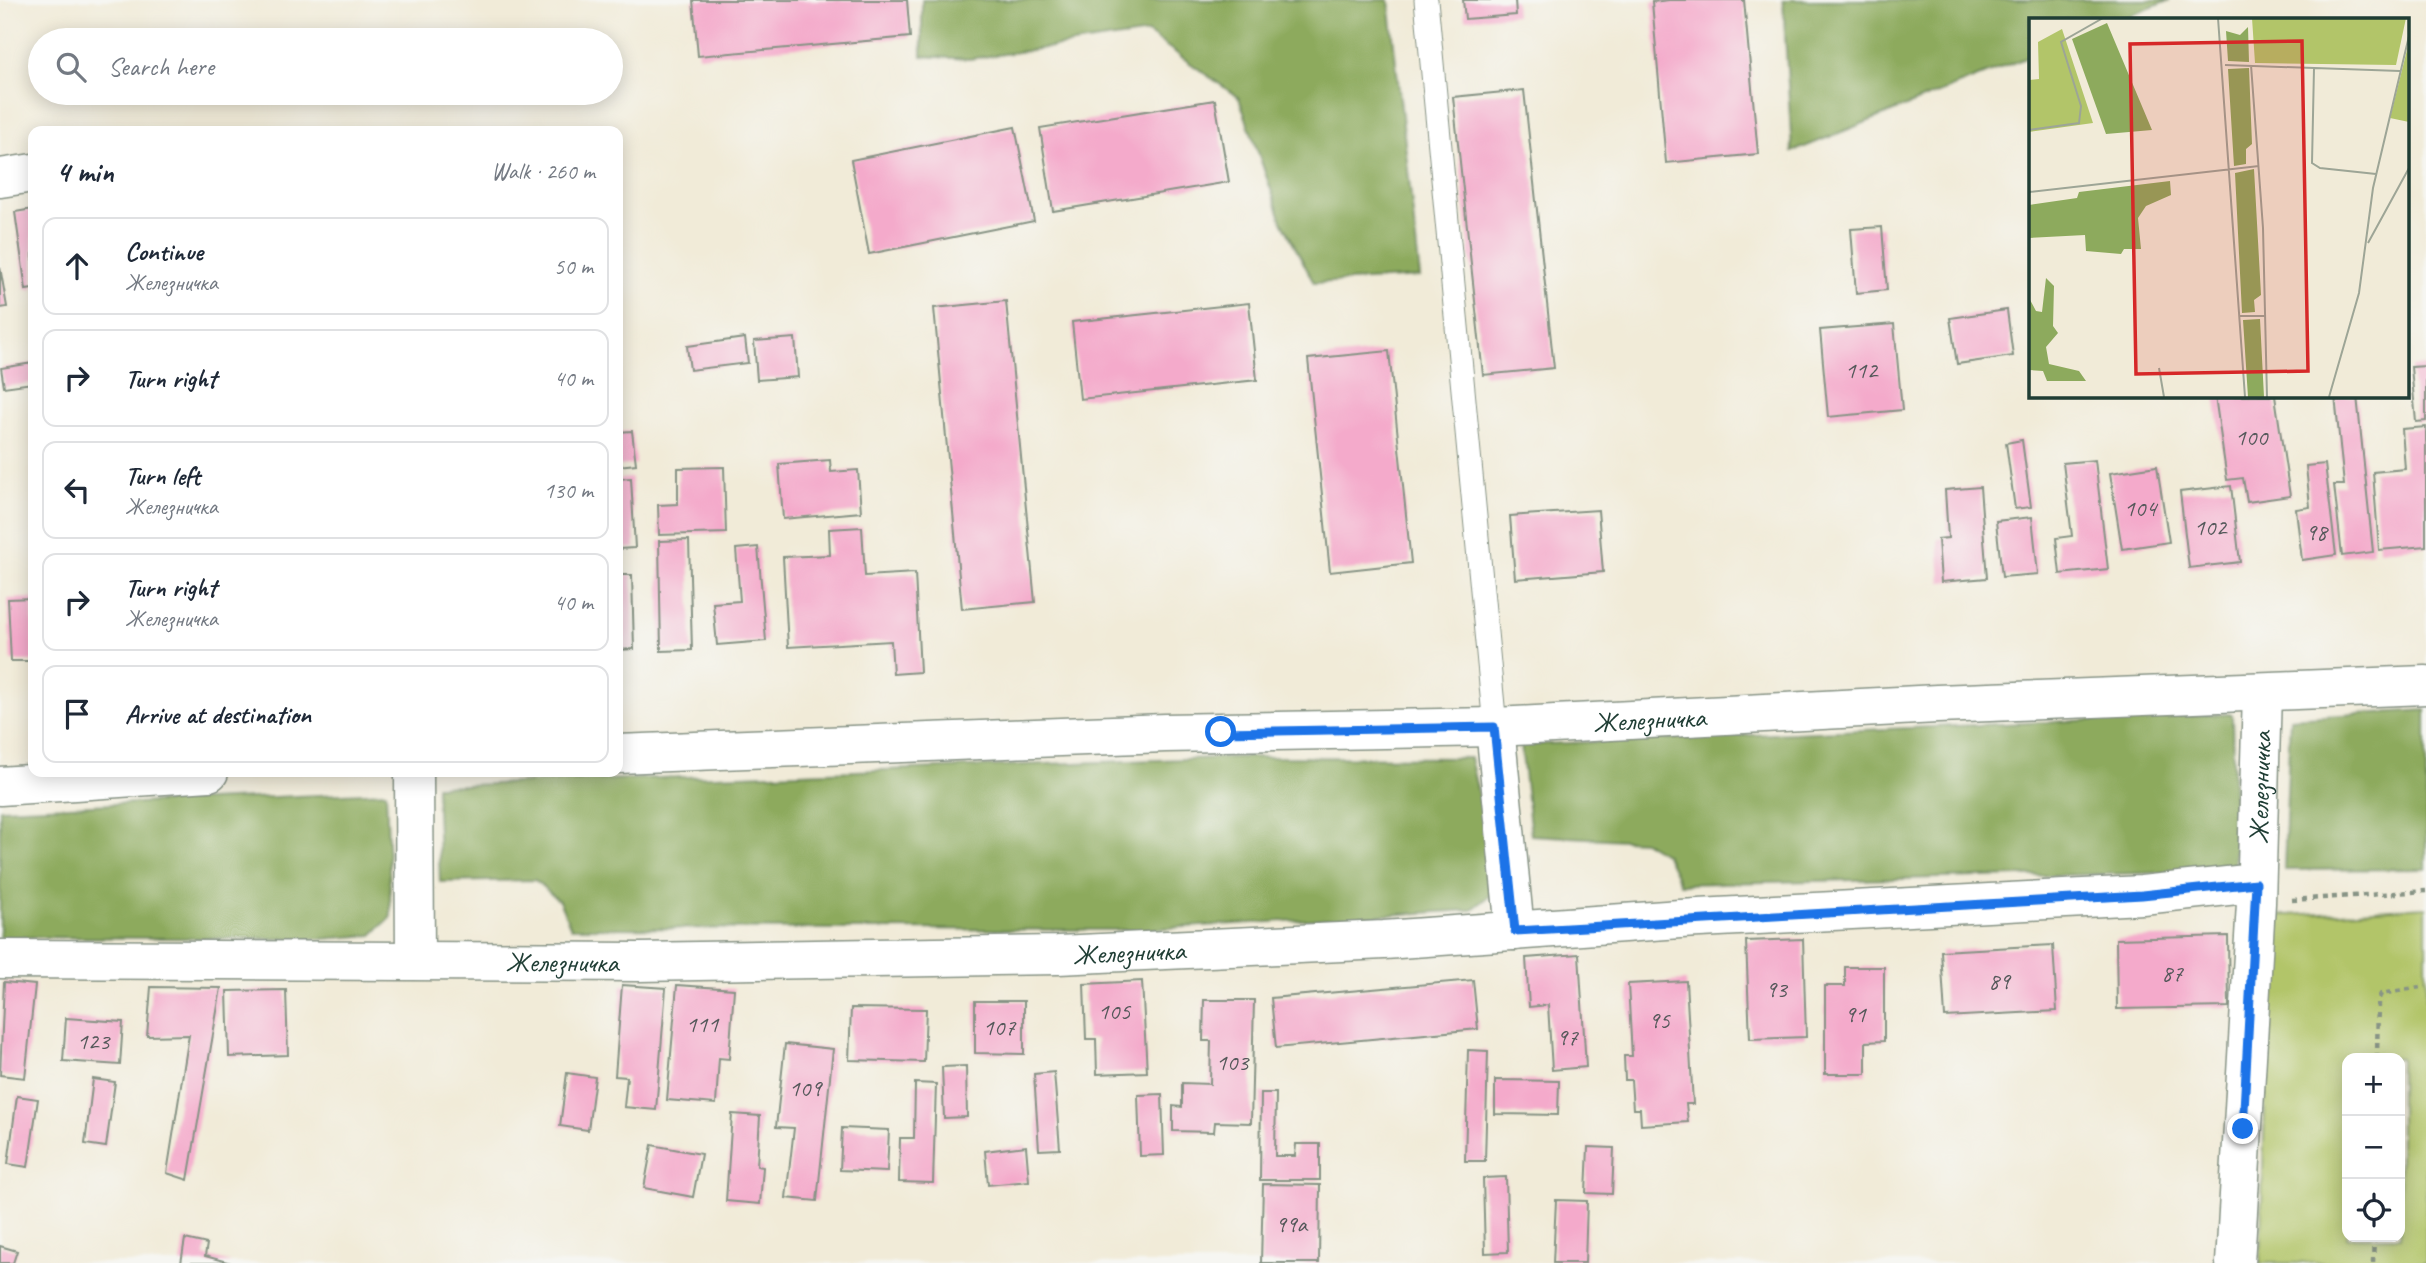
<!DOCTYPE html>
<meta charset="utf-8">
<style>
body{margin:0;font-family:Caveat,sans-serif;background:#f6f6f7;color:#1f2937}
.controls{position:absolute;right:21px;bottom:21px;display:grid;overflow:hidden;border-radius:14px;box-shadow:0 4px 18px #0003}
.controls button{width:63px;height:63px;display:grid;place-items:center;padding:0;border:0;border-bottom:2px solid #e0e1e3;background:#fff;color:#1f2937;font:35px sans-serif}
.stop{position:absolute;width:21px;height:21px;margin:-16px;border:5px solid #1a73e8;border-radius:50%;background:#fff}
.stop.end{background:#1a73e8;border-color:#fff;box-shadow:0 2px 7px #0008}
.list{margin:0;padding:0;list-style:none}
h2{display:flex;justify-content:space-between;align-items:center;height:91px;margin:0;padding:0 28px;font-size:30px}
h2 small{font-size:23px;font-weight:400;color:#747a83}
.list li{display:grid;grid-template-columns:46px 1fr auto;gap:21px;align-items:center;box-sizing:border-box;height:98px;margin:0 14px 14px;padding:0 14px;border:2px solid #e0e1e3;border-radius:14px}
.list b{display:block;font-size:26px;white-space:nowrap}
.list p{margin:0;font-size:23px;white-space:nowrap;color:#747a83}
.list em{font-size:23px;font-style:normal;color:#747a83}
.icon{flex:none;width:38px;height:38px;fill:none;stroke:currentColor;stroke-width:2;stroke-linecap:round;stroke-linejoin:round}
.map{position:relative;flex:none;width:2426px;height:1263px;overflow:hidden}
.search{position:absolute;background:#fff;box-shadow:0 4px 18px #0003;left:28px;top:28px;width:595px;height:77px;display:flex;align-items:center;gap:18px;box-sizing:border-box;padding:0 24px;border-radius:38px;color:#747a83;font-size:26px}
.panel{position:absolute;background:#fff;box-shadow:0 4px 18px #0003;left:28px;top:126px;width:595px;height:651px;border-radius:14px}
.map>svg:first-child{display:block}
.green{fill:#b2c569;stroke:#68814e;stroke-width:2;fill-rule:evenodd}
.forest{fill:#8daa5d;stroke:#567448;stroke-width:2}
.building{fill:#f4aacb}
.lines{fill:none;stroke-linecap:round;stroke-linejoin:round}
.lane-casing{stroke:#889486;stroke-width:25}
.street-casing{stroke:#889486;stroke-width:41}
.path{stroke:#889486;stroke-width:4.5;stroke-dasharray:5 5;stroke-linecap:butt}
.lane{stroke:#fff;stroke-width:23}
.street{stroke:#fff;stroke-width:38}
.route{stroke:#1a73e8;stroke-width:9}
.labels{text-anchor:middle;stroke-width:7;stroke-linejoin:round;paint-order:stroke}
.number-label{font-size:24px;fill:#54585a}
.street-label{font-size:28px;fill:#1f3d34;stroke:#f6f6f2}
.inset-road{fill:none;stroke:#9da596;stroke-width:2}
.view{fill:#d62828;fill-opacity:0.15;stroke:#d62828;stroke-width:3.5}
.inset-edge{fill:none;stroke:#1f3d34;stroke-width:3.5}
</style>
<div class="map">
<svg width="2426" height="1263" viewBox="0 0 2426 1263">
<rect width="100%" height="100%" fill="#f6f6f2"/>
<filter id="ink" filterUnits="userSpaceOnUse"><feTurbulence type="fractalNoise" baseFrequency=".0143" numOctaves="2"/><feDisplacementMap in="SourceGraphic" scale="14" xChannelSelector="R" yChannelSelector="G"/><feConvolveMatrix kernelMatrix="1 2 1 2 8 2 1 2 1" color-interpolation-filters="sRGB"/></filter>
<filter id="wash" filterUnits="userSpaceOnUse"><feTurbulence type="fractalNoise" baseFrequency=".00686" numOctaves="4" result="noise"/><feDisplacementMap in="SourceGraphic" scale="28" xChannelSelector="R" yChannelSelector="G"/><feGaussianBlur stdDeviation="1.57" result="paint"/><feColorMatrix in="noise" values="0 0 0 0 0 0 0 0 0 0 0 0 0 0 0 0 0 1.4 0 .05"/><feComposite in="paint" operator="in"/></filter>
<g filter="url(#wash)">
<rect width="100%" height="100%" fill="#f1ebd8"/>
<!-- green -->
<path class="green" d="M2426 907V1263H2260L2271 916ZM2347 1058H2400V1237H2347Z"/>
<!-- forest -->
<path class="forest" d="M922 0H1389L1420 277 1314 283 1282 221 1239 98 1148 33 969 59 922 56Z
M1783 0H2170L2122 19H2030V56L1792 152Z
M2426 710V869L2284 870 2290 718Z
M2232 714 2235 871 1680 884 1666 855 1643 841 1531 835 1521 745Z
M1244 757 1470 758 1489 841 1491 895 1471 910 1133 930 571 928 559 901 535 880 440 882 436 786Z
M386 792 391 917 372 935 323 939 0 937V809Z"/>
<g id="blocks">
<!-- building -->
<path class="building" d="M693 0H907L910 37 698 56Z
M1463 0H1515L1516 15 1465 19Z
M1669 0H1744L1758 154 1666 163 1652 2Z
M1524 90 1554 368 1483 375 1453 97Z
M1215 100 1229 182 1053 211 1040 128Z
M1015 127 1034 221 869 254 851 160Z
M33 209V289L26 290 15 212Z
M1882 227 1887 290 1856 293 1851 229Z
M0 267 7 307 0 308Z
M1006 301 1035 602 962 609 934 308Z
M1249 303 1257 380 1080 399 1072 322Z
M2007 310 2013 356 1957 364 1950 318Z
M1894 324 1902 410 1828 417 1820 330Z
M745 338 748 363 690 370 687 346Z
M795 338 798 377 757 380 754 341Z
M1389 351 1411 563 1330 572 1308 359Z
M33 363V383L4 387 1 368Z
M2426 366V421L2416 422 2411 367Z
M2215 396H2275L2290 496 2247 502 2243 478 2227 480Z
M2335 396H2357L2373 552 2342 556 2334 485H2344Z
M2426 427V546L2379 550 2373 472 2405 469 2402 429Z
M632 431 636 464 618 466V432Z
M2022 440 2031 507 2015 509 2006 443Z
M830 460 831 472 858 470 861 512 783 519 779 464Z
M2095 460 2108 569 2060 574 2056 538 2072 536 2063 463Z
M2325 464 2336 555 2302 560 2296 509 2310 507 2306 466Z
M2157 466 2169 542 2122 549 2110 473Z
M724 467 726 533 659 535 658 505 678 504V468Z
M631 478 635 548 618 549V479Z
M2231 486 2240 562 2189 568 2180 492Z
M1980 487 1987 578 1941 582 1938 539 1948 538 1945 490Z
M1598 510 1603 572 1515 579 1510 516Z
M2032 517 2038 574 2002 577 1996 521Z
M862 527 865 576 915 573 920 672 893 674 891 641 788 647 783 557 830 555 829 529Z
M689 540 692 650 661 651 659 541Z
M758 547 766 641 717 645 713 603 740 601 736 549Z
M618 575H632L634 649 618 650Z
M33 598V661H11L8 599Z
M2228 936 2229 1007 2117 1009 2116 939Z
M1803 939 1806 1037 1750 1039 1746 941Z
M2053 945 2057 1011 1945 1017 1941 951Z
M1579 954 1586 1067 1552 1070 1548 1005 1529 1007 1526 958Z
M1845 967H1884V1041L1866 1042V1074H1825V986H1845Z
M1473 980 1478 1029 1276 1048 1271 998Z
M1142 981 1147 1072 1097 1074 1096 1039H1086L1084 984Z
M1686 981 1693 1104H1686L1688 1122 1641 1125 1640 1109H1633L1631 1080H1625L1624 1056H1632L1628 984Z
M4 982 35 985 25 1078 0 1075Z
M622 985 666 988 656 1110 624 1107 627 1077 615 1076Z
M677 985 734 989 729 1059 719 1058 716 1104 667 1100Z
M151 987 221 988 188 1180 167 1173 189 1035 147 1036Z
M286 990 288 1055 229 1057 227 991Z
M1204 1000H1254L1251 1123 1215 1122 1214 1132 1173 1131V1106L1182 1107V1083L1210 1084 1211 1041H1203Z
M975 1001H1024V1054L975 1053Z
M851 1008 926 1009 924 1062 849 1060Z
M66 1018 123 1022 120 1065 63 1061Z
M785 1044 833 1049 817 1201 786 1198 794 1128 776 1127Z
M1468 1050 1488 1051 1485 1161H1465Z
M966 1066 967 1117 944 1118 942 1067Z
M1054 1072 1060 1149 1039 1150 1034 1074Z
M567 1073 595 1077 588 1130 560 1126Z
M93 1079 115 1082 106 1147 85 1144Z
M1495 1080 1559 1081 1558 1115 1495 1114Z
M915 1083 936 1084 933 1183 899 1182 900 1138H914Z
M1261 1093H1276L1275 1156H1295L1296 1144H1320V1180H1260Z
M1162 1094 1164 1155 1140 1156 1138 1095Z
M17 1096 38 1099 28 1167 8 1164Z
M732 1114 760 1116 757 1166 763 1167 760 1204 726 1201Z
M842 1128 889 1130 887 1172 840 1170Z
M652 1145 701 1154 693 1197 644 1188Z
M1026 1146 1029 1181 988 1185 985 1151Z
M1588 1147 1614 1148 1612 1194 1586 1193Z
M1506 1177 1508 1252 1485 1253 1483 1178Z
M1263 1184 1320 1185 1319 1263H1261Z
M1556 1200 1587 1201 1585 1263H1553Z
M185 1239 207 1244 205 1256 231 1263H181Z
M0 1246 17 1251 13 1263H0Z"/>
</g>
</g>
<g filter="url(#ink)">
<use href="#blocks" fill-opacity="0" stroke="#889486" stroke-width="2"/>
<g class="lines">
<defs>
<path id="lane" d="M1426 0 1495 727"/>
<g id="street">
<path d="M0 178 33 173"/>
<path d="M1495 727 1515 931"/>
<path id="s1" d="M618 754 1165 733 1495 727 1937 704 2426 685"/>
<path d="M414 772 415 959"/>
<path d="M0 786 209 772"/>
<path id="s2" d="M0 959 640 962 1058 955 1384 940 1680 919 2142 895 2256 883"/>
<path id="s3" d="M2235 1263 2256 903 2262 692"/>
</g>
</defs>
<!-- lane casing -->
<use href="#lane" class="lane-casing"/>
<!-- street casing -->
<use href="#street" class="street-casing"/>
<!-- path -->
<path class="path" d="M2292 900 2426 891
M2377 1058 2378 1000 2381 994 2426 986
M2373 1263 2374 1237"/>
<!-- lane -->
<use href="#lane" class="lane"/>
<!-- street -->
<use href="#street" class="street"/>
</g>
</g>
<g class="lines" filter="url(#ink)">
<!-- route -->
<path class="route" d="M1221 732 1494 727 1515 931 2142 895 2256 883 2243 1129"/>
</g>
<g class="labels">
<!-- number labels -->
<g class="number-label">
<text x="1861" y="378">112</text>
<text x="2251" y="445">100</text>
<text x="2140" y="516">104</text>
<text x="2210" y="535">102</text>
<text x="2316" y="540">98</text>
<text x="2172" y="981">87</text>
<text x="1999" y="989">89</text>
<text x="1776" y="997">93</text>
<text x="1114" y="1019">105</text>
<text x="1855" y="1022">91</text>
<text x="1659" y="1028">95</text>
<text x="702" y="1032">111</text>
<text x="999" y="1035">107</text>
<text x="1567" y="1045">97</text>
<text x="93" y="1049">123</text>
<text x="1232" y="1070">103</text>
<text x="805" y="1096">109</text>
<text x="1291" y="1232">99a</text>
</g>
<!-- street labels -->
<g class="street-label">
<text dy="10" stroke="none"><textPath href="#s1" startOffset="1032">Железничка</textPath></text>
<text dy="10" stroke="none"><textPath href="#s3" startOffset="476">Железничка</textPath></text>
<text dy="10" stroke="none"><textPath href="#s2" startOffset="1129">Железничка</textPath></text>
<text dy="10" stroke="none"><textPath href="#s2" startOffset="562">Железничка</textPath></text>
</g>
</g>
<!-- overview -->
<g transform="translate(2029 18)">
<rect width="380" height="380" fill="#f1ebd8"/>
<path d="M223 0H377L367 47 226 45ZM33 11 64 105 0 114V62L10 61 9 24ZM380 24V104L361 100Z" fill="#b2c569"/>
<path d="M78 5 123 112 77 116 43 21ZM219 9 220 44 199 43 197 13 211 17ZM220 50 223 126 217 131V146L205 148 199 51ZM225 151 232 277 225 282 226 294 213 295 206 155ZM141 163 142 177 117 188 109 200 112 231H95L92 236 57 233 56 217 0 220V187L48 180 50 174ZM17 260 25 268 24 308 29 315 17 329 20 346 50 353 57 363H18L14 353 0 352V280L7 293 13 294ZM231 301 235 379H219L214 302Z" fill="#8daa5d"/>
<path class="inset-road" d="M189 0 216 379M196 47 371 53M222 47 234 210 238 379M285 50 283 145 291 150 347 156M0 112 50 105 52 88 32 24 74 0M0 174 230 148M339 225 380 150M210 298H236M130 350 135 379M300 379 330 275 344 170 380 18"/>
<path class="view" d="M273 23 279 353 107 356 101 26Z"/>
<rect width="380" height="380" class="inset-edge"/>
</g>
</svg>
<div class="controls">
<button>+</button>
<button>−</button>
<button><svg class="icon" aria-label="locate" viewBox="0 0 24 24"><circle cx="12" cy="12" r="6"/><path d="M12 2v4M12 18v4M2 12h4M18 12h4"/></svg></button>
</div>
<div class="stop" style="left:1221px;top:732px"></div>
<div class="stop end" style="left:2243px;top:1129px"></div>
<div class="search"><svg class="icon" aria-label="search" viewBox="0 0 24 24"><circle cx="10" cy="10" r="6"/><path d="M15 15l6 6"/></svg>Search here</div>
<section class="panel">
<h2>4 min<small>Walk · 260 m</small></h2>
<ul class="list">
<li><svg class="icon" aria-label="ahead" viewBox="0 0 24 24"><path d="M12 20V5M6 11l6-6 6 6"/></svg><div><b>Continue</b><p>Железничка</p></div><em>50 m</em></li>
<li><svg class="icon" aria-label="right" viewBox="0 0 24 24"><path d="M7 20v-9h11M14 6l5 5-5 5"/></svg><div><b>Turn right</b></div><em>40 m</em></li>
<li><svg class="icon" aria-label="left" viewBox="0 0 24 24"><path d="M17 20v-9H6M10 6l-5 5 5 5"/></svg><div><b>Turn left</b><p>Железничка</p></div><em>130 m</em></li>
<li><svg class="icon" aria-label="right" viewBox="0 0 24 24"><path d="M7 20v-9h11M14 6l5 5-5 5"/></svg><div><b>Turn right</b><p>Железничка</p></div><em>40 m</em></li>
<li><svg class="icon" aria-label="arrive" viewBox="0 0 24 24"><path d="M6 21V4h12l-3 4 3 4H6"/></svg><div><b>Arrive at destination</b></div></li>
</ul>
</section>
</div>
